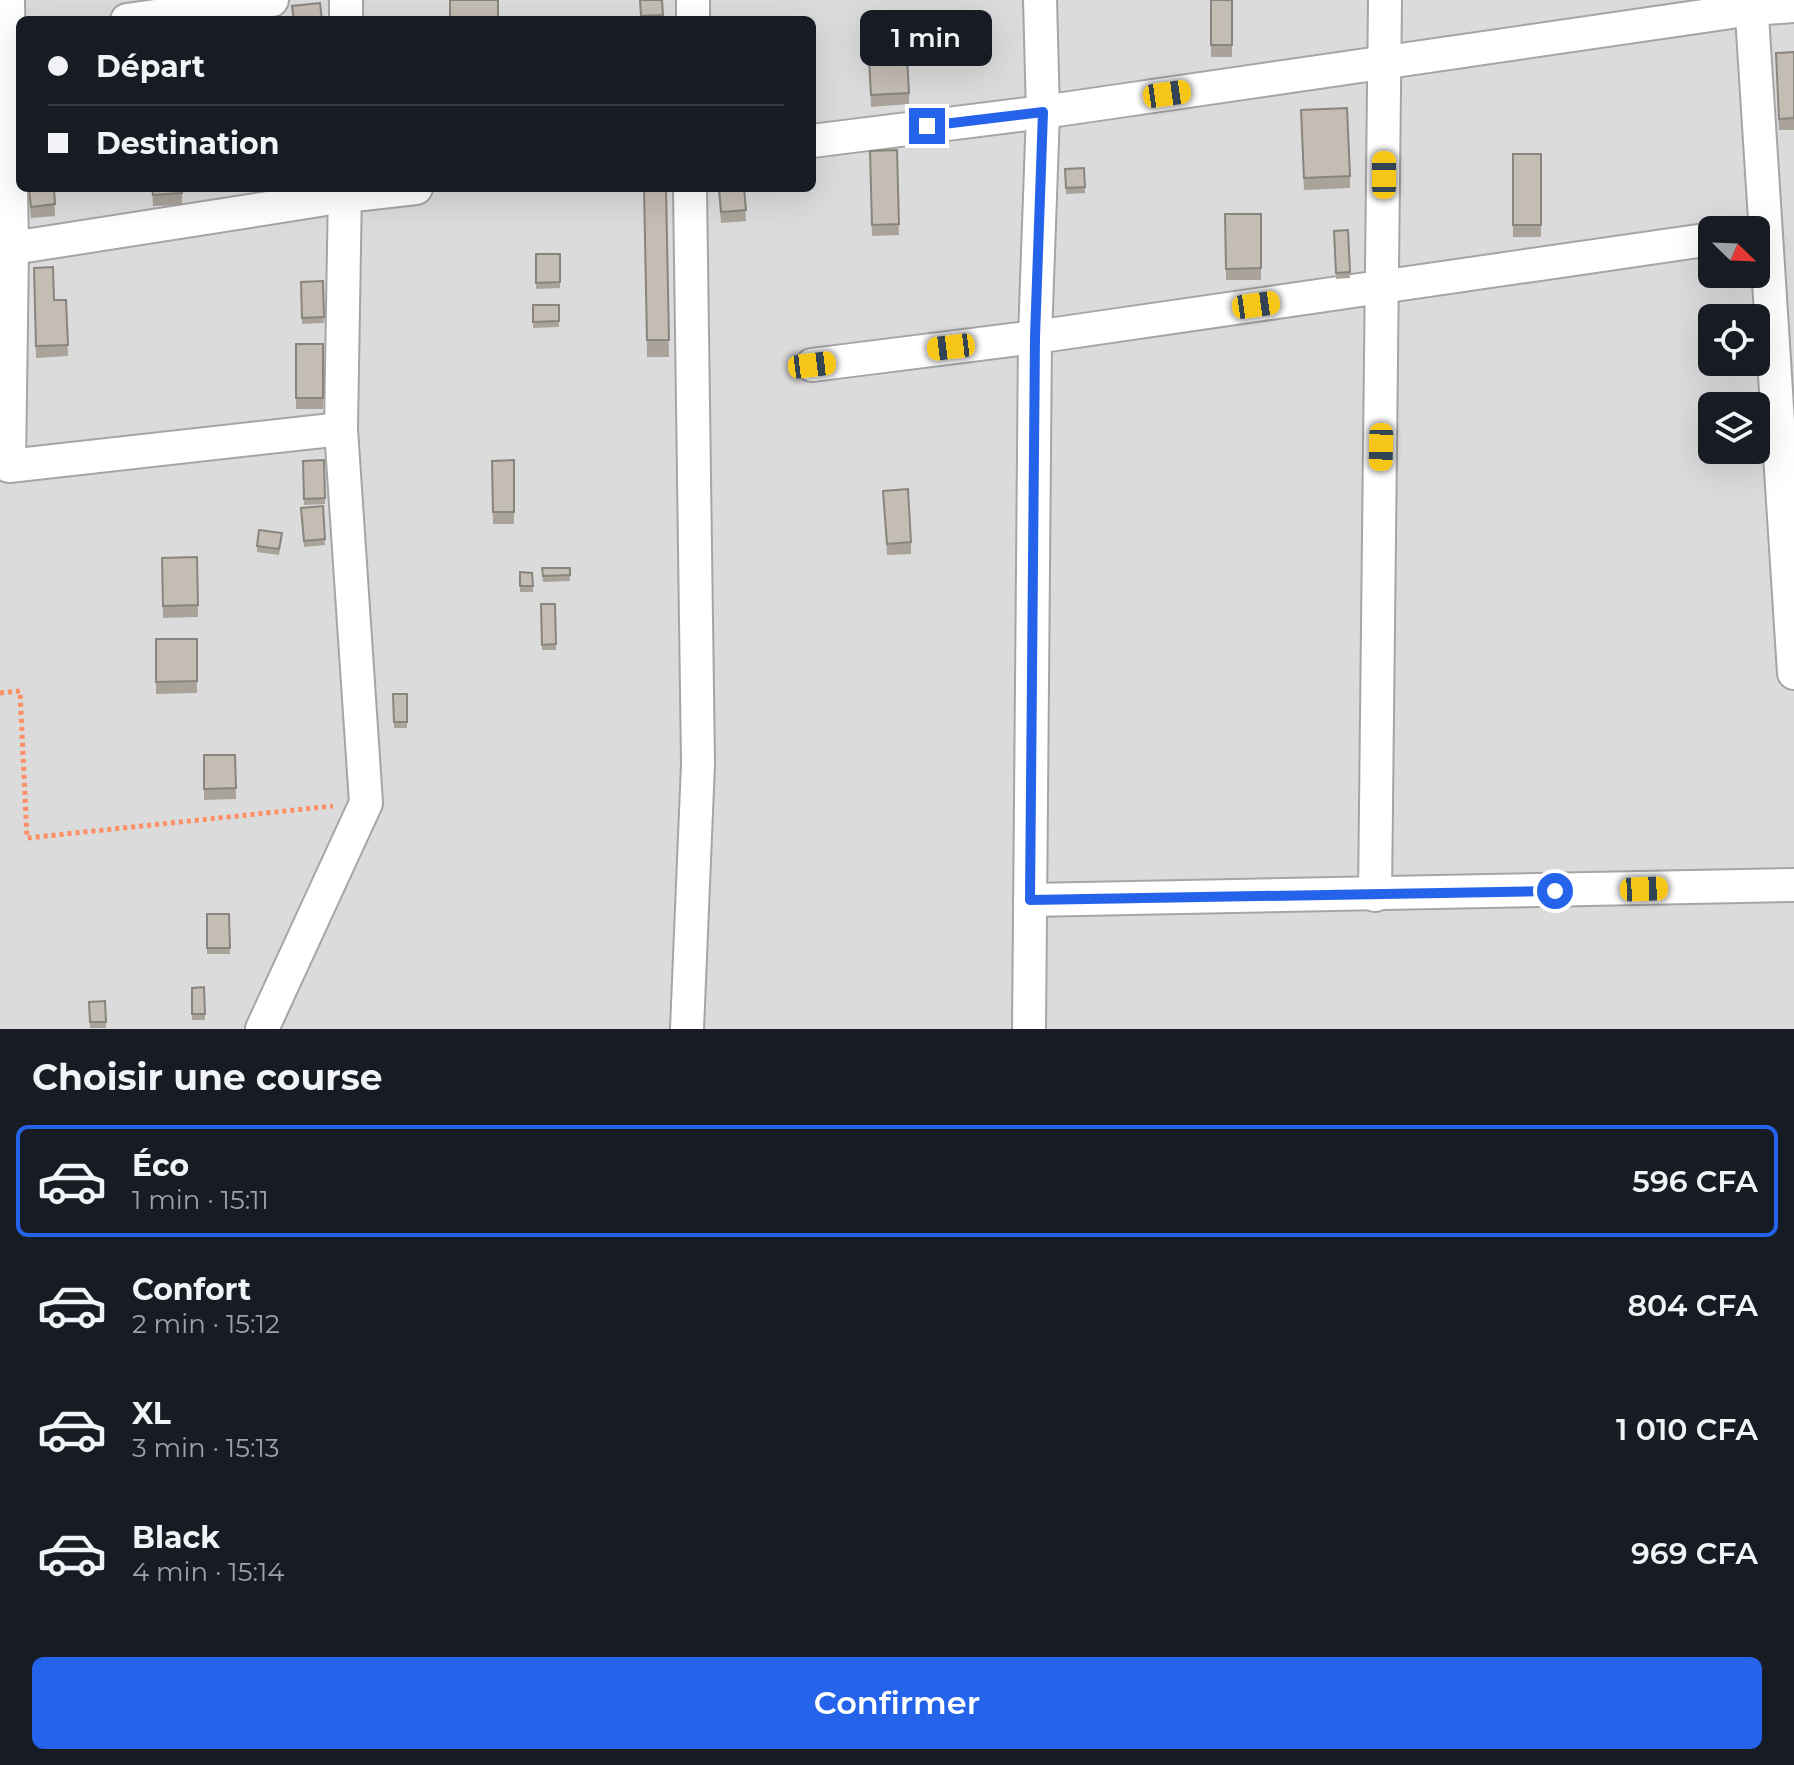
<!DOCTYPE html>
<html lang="fr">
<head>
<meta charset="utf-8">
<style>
  body { margin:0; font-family:Montserrat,sans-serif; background:#20242c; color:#f1f3f6; height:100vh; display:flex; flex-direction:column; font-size:30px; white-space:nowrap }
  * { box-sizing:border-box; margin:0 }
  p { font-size:26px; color:#9ea1a6 }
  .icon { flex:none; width:44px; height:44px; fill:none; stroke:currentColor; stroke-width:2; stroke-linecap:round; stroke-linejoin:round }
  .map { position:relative; height:1029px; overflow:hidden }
  .details { display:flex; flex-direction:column; background:#171b24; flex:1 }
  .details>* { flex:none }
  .guide { position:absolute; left:16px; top:16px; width:800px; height:176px; border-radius:12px; box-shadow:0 8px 32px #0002; display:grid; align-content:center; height:176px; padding:0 32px; background:#171b24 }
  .needle { width:52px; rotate:113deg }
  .controls { position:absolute; left:1698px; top:216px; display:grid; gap:16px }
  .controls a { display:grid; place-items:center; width:72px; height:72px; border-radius:12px; background:#171b24; box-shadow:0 8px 32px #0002; font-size:40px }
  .end { position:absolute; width:36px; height:36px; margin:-18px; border:10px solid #2563eb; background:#fff; box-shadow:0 0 0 4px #fff }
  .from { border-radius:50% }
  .bubble { position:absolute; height:56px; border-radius:12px; background:#171b24; box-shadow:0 8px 32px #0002; font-size:26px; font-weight:600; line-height:56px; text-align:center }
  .car { position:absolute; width:24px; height:48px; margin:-24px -12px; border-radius:10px; box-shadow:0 0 6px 2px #0007; background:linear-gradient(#f5c518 24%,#345 0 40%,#f5c518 0 76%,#345 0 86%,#f5c518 0) }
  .guide b { display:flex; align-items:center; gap:28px; height:76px; font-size:30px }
  .guide b+b { border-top:2px solid #363941 }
  .guide i { width:20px; height:20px; background:#f1f3f6 }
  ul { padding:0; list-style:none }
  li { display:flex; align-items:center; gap:24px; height:112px; margin:0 16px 12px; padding:0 16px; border:4px solid transparent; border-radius:12px }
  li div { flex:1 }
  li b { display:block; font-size:30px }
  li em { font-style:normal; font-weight:600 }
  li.selected { border-color:#2563eb }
  li>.icon { width:72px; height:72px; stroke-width:1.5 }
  h2 { padding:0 32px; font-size:36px; line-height:96px }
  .primary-button { display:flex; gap:16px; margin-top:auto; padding:16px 32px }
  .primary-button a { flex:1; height:92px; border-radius:12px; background:#2563eb; color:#fff; font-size:32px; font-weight:600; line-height:92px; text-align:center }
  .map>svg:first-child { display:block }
</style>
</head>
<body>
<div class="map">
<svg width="1794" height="1029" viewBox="0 0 1794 1029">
  <rect width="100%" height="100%" fill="#efede4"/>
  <!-- residential -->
  <path fill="#dcdbdb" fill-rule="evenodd" d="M0,0H1794V1029H0ZM20,20H812V188H20ZM1712,230H1756V274H1712ZM1712,318H1756V362H1712ZM1712,406H1756V450H1712Z"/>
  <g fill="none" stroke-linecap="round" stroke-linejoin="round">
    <!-- minor casing -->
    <g stroke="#a5a5a5" stroke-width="36">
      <g id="minor">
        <path d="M8,0L12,248L9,466L341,429"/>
        <path d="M1751,0L1794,673"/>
        <path d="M127,20L272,0"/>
        <path d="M346,20V0"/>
        <path d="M693,20V0"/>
        <path d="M812,141L1043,112L1752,9L1794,6"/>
        <path d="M0,250L345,196L416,188"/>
        <path d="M812,365L1035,337L1712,239"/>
        <path d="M1375,895L1385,0"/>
        <path d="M1030,900L1794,885"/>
        <path d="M262,1029L366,803L341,429L345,188"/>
        <path d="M687,1029L698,764L690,188"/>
        <path d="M1029,1029L1035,337L1043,112L1040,0"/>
      </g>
    </g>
    <!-- path -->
    <path stroke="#fd8f67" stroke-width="5" stroke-dasharray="4 4" stroke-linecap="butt" d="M0,693L20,691L27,838L333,806"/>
    <!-- minor -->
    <use href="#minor" stroke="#fff" stroke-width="32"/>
  </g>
  <!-- wall -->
  <g fill="#a9a39a">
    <path d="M640,0H662L663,20H641Z"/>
    <rect x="1211" y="0" width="21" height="57"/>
    <path d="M867,23L909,93V104L871,107Z"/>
    <path d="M1794,52V130H1779L1776,53Z"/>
    <path d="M1301,121L1350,176V188L1304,190Z"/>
    <path d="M897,150L899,235L872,236L870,151Z"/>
    <rect x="1513" y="154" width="28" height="83"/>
    <path d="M1084,168L1085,193L1066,194L1065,169Z"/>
    <path d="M28,188H54L55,216L31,218Z"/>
    <path d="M152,188H182V205L153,206Z"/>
    <path d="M644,188H666L669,357H647Z"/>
    <path d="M718,188H744L746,221L721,223Z"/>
    <path d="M1225,214H1261V280H1226Z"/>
    <path d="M1348,230L1350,278L1336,279L1334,231Z"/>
    <path d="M536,254H560V288L536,289Z"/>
    <path d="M34,268L54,300H66L68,356L36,358Z"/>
    <path d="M323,281L324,323L302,324L301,282Z"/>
    <path d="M533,305H559V327L533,328Z"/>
    <rect x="296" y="344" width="27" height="65"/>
    <path d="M324,460L325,504L304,505L303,461Z"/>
    <path d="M514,460V524H493L492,461Z"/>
    <path d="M883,491L911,542V554L887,555Z"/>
    <path d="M323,506L325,545L304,547L301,514Z"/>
    <path d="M282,539L279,555L257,552V546Z"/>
    <path d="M197,557L198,617L163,618L162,558Z"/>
    <path d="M542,568H570V581L543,582Z"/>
    <path d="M520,572L532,573L533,592H520Z"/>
    <path d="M541,604H555L556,650H542Z"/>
    <path d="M156,639H197V693L156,694Z"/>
    <path d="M393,694H407V728H394Z"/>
    <path d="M204,755H235L236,799L204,800Z"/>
    <path d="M207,914H229L230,954H207Z"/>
    <path d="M204,987L205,1020H192V988Z"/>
    <path d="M105,1001L106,1028H90L89,1002Z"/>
  </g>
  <!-- building -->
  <g fill="#c4bdb3" stroke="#89847d" stroke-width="2">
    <rect x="450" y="0" width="48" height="20"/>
    <path d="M640,0H662L663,15L641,16Z"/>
    <rect x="1211" y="0" width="21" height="45"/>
    <path d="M320,3L322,20H294L292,6Z"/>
    <path d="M905,21L909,93L871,95L867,23Z"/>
    <path d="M1794,52V118L1779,119L1776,53Z"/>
    <path d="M1347,108L1350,176L1304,178L1301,110Z"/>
    <path d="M897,150L899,224L872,225L870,151Z"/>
    <rect x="1513" y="154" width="28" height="71"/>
    <path d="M1084,168L1085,187L1066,188L1065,169Z"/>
    <path d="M29,188H54L55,204L31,207Z"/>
    <path d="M152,188H182V193L153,195Z"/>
    <path d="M644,188H666L669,340H647Z"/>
    <path d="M719,188H744L746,210L721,212Z"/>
    <path d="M1225,214H1261V268L1226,269Z"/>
    <path d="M1348,230L1350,272L1336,273L1334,231Z"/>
    <path d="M536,254H560V282L536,283Z"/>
    <path d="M53,267L54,300H66L68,345L36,346L34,268Z"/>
    <path d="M323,281L324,317L302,318L301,282Z"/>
    <path d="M533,305H559V321L533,322Z"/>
    <rect x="296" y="344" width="27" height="54"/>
    <path d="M324,460L325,498L304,499L303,461Z"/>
    <path d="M514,460V512H493L492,461Z"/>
    <path d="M908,489L911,542L887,544L883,491Z"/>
    <path d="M323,506L325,539L304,541L301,508Z"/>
    <path d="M259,530L282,533L279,549L257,546Z"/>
    <path d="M197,557L198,605L163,606L162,558Z"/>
    <path d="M542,568H570V575L543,576Z"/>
    <path d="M520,572L532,573L533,586H520Z"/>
    <path d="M541,604H555L556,644L542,645Z"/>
    <path d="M156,639H197V681L156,682Z"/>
    <path d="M393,694H407V722H394Z"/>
    <path d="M204,755H235L236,788L204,789Z"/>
    <path d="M207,914H229L230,948H207Z"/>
    <path d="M204,987L205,1014H192V988Z"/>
    <path d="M105,1001L106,1022H90L89,1002Z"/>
  </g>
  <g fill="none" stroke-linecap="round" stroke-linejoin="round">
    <!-- route -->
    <path stroke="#2563eb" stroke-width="10" d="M927,126L1043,112L1035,337L1030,900L1555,891"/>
  </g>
</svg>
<div class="controls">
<a><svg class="needle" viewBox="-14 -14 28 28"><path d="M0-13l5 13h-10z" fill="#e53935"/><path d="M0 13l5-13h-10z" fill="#9ea1a6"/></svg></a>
<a><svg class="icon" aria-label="locate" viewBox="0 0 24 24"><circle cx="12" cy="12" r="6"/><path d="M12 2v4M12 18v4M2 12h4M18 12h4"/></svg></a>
<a><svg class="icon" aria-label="layers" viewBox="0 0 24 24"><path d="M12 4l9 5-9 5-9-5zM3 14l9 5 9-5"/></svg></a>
</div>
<i class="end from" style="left:1555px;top:891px"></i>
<i class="end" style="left:927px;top:126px"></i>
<div class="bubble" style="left:860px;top:10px;width:132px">1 min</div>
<i class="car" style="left:1167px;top:94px;rotate:82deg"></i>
<i class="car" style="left:1384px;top:175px;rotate:0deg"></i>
<i class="car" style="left:1256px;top:305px;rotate:82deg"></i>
<i class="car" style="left:951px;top:347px;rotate:263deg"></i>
<i class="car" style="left:812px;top:365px;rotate:83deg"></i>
<i class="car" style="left:1381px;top:447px;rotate:181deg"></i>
<i class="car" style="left:1644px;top:889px;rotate:88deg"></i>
<div class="guide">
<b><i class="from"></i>Départ</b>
<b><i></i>Destination</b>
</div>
</div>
<section class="details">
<h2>Choisir une course</h2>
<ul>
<li class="selected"><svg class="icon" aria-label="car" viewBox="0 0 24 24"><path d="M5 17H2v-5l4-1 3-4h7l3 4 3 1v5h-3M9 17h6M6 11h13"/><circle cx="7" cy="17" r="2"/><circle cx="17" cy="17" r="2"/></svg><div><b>Éco</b><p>1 min · 15:11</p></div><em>596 CFA</em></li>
<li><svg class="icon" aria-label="car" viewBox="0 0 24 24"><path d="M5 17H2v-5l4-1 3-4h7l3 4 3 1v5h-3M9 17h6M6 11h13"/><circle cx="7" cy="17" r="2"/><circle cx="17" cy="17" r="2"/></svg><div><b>Confort</b><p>2 min · 15:12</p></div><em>804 CFA</em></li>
<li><svg class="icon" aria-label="car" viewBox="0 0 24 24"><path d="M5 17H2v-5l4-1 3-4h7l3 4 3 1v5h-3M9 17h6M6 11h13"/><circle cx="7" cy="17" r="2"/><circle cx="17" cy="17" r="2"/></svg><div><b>XL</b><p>3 min · 15:13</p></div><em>1 010 CFA</em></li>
<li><svg class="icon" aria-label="car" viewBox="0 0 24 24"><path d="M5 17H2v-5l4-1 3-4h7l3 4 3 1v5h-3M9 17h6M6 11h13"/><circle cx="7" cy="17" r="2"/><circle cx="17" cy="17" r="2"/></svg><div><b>Black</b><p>4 min · 15:14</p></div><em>969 CFA</em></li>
</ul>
<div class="primary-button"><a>Confirmer</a></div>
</section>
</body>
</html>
